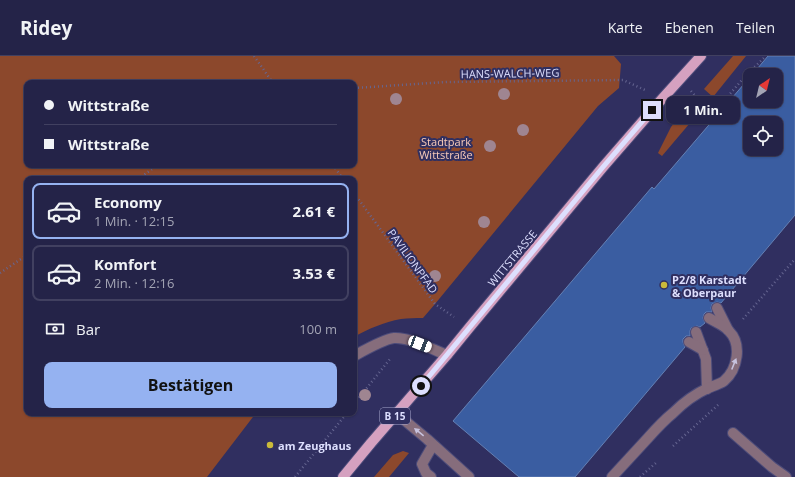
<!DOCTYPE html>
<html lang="de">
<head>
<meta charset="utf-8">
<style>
  body { margin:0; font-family:"Open Sans",sans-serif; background:#2c2b4f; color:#f1f3f6; height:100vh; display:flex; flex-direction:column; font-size:15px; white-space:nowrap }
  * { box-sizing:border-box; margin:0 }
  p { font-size:13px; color:#a3a4b4 }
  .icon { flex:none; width:22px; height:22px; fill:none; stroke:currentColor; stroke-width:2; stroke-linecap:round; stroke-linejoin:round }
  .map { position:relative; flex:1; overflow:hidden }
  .sheet { position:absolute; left:24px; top:120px; width:333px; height:240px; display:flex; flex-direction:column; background:#242348; border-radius:8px; box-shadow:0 1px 3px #0004,0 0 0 1px #414060 }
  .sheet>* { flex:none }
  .top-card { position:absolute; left:24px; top:24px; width:333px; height:88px; border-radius:8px; box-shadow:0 1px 3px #0004,0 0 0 1px #414060; display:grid; align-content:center; height:88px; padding:0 20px; background:#242348 }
  .needle { width:26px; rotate:35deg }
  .fabs { position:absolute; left:743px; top:12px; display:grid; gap:8px }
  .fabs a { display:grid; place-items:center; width:40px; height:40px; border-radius:8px; background:#242348; box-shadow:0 1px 3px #0004,0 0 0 1px #414060; font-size:20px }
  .end { position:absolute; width:18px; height:18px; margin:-9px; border:5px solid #dddffe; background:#111; box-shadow:0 0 0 2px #111 }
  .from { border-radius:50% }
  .bubble { position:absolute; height:28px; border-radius:8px; background:#242348; box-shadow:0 1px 3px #0004,0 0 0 1px #414060; font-size:13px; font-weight:700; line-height:28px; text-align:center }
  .car { position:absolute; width:12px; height:24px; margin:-12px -6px; border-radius:5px; box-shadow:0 0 3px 1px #0007; background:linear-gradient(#fff 24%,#345 0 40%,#fff 0 76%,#345 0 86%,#fff 0) }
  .top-card b { display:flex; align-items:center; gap:14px; height:38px; font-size:15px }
  .top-card b+b { border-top:1px solid #414060 }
  .top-card i { width:10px; height:10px; background:#f1f3f6 }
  ul { padding:7px 0 0; list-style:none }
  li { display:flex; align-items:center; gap:12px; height:56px; margin:0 8px 6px; padding:0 12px; border:2px solid #414060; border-radius:8px }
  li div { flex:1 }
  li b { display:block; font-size:15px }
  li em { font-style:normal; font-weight:700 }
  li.on { border-color:#95b2f1 }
  li>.icon { width:36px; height:36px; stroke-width:1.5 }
  .pay { display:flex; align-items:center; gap:10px; height:44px; padding:0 20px; font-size:15px }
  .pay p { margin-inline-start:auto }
  .primary-button { display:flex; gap:8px; margin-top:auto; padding:8px 20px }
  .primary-button a { flex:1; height:46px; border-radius:8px; background:#95b2f1; color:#111; font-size:16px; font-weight:700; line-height:46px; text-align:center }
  header { display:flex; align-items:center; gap:24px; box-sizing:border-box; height:56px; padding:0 20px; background:#242348; border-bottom:1px solid #414060 }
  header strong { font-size:19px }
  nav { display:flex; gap:22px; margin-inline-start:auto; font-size:14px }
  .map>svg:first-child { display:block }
</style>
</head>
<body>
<header>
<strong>Ridey</strong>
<nav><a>Karte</a><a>Ebenen</a><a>Teilen</a></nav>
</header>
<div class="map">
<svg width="795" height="421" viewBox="0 0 795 421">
  <rect width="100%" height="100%" fill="#302f60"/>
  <!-- green -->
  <g fill="#8c482c" fill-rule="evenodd">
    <path d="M0,0H614L621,8L619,32L598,50L435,248L423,262C415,262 408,262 401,263C384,266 368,273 354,281V123H27V357H256L207,421H0ZM27,27H354V109H27Z"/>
    <path d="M733,0H746L713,41L704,33Z"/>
    <path d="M692,45L701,54L662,100L658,97L671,71Z"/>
    <path d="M403,395L409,397L389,421H374L393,399Z"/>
  </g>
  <!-- building -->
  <path fill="#3a5da1" stroke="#6480b4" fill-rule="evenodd" d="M768,0H795V159L721,247L717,246L712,248L711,252L712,256H706L704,258L703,262L705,267L700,271L697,270L691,272L690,275V280H686L683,283V286L685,291L575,421H519L453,365L652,131L654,133L750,21V45H776V19H752ZM750,67H776V93H750Z"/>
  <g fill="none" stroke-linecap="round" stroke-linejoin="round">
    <!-- minor casing -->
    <g stroke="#4c4b79" stroke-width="12">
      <g id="minor">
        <path d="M717,252L728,274"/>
        <path d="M696,276L706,303L707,333"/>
        <path d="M689,286L703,294"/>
        <path d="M354,300C363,295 384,283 394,282C410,281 433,294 447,299"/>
        <path d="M397,358L427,383L469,421"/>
        <path d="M733,377L772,411L786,421"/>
        <path d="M431,421L426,417L422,408L433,389"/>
        <path d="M612,421C624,408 635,396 647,383C655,374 663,365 673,357C683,347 695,338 708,332C713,330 720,328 724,325C738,313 742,288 729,275C724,269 715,266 709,262"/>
      </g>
    </g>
    <!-- major casing -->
    <g stroke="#4c4b79" stroke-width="12">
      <path id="major" d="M343,421L371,387L447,299L469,272L603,111L662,43L701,0"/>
    </g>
    <!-- path -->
    <g stroke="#666691" stroke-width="2.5" stroke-dasharray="1 3" stroke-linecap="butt">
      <path d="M254,0L273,27"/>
      <path d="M354,32L447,26L623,24L645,34"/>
      <path d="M691,35L712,59L747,18L766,0"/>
      <path d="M333,109L343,123"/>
      <path d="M138,123L158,109"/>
      <path d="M354,137L435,248L454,261"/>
      <path d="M0,217L27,199"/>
      <path d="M743,263L795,203"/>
      <path d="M354,348L390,303"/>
      <path d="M673,390L719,348"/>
      <path d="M295,421L347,357"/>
      <path d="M640,421L657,406"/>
    </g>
    <!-- minor -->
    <use href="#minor" stroke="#866d7c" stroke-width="10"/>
    <!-- major -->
    <use href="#major" stroke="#d5a1c0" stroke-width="10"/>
  </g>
  <!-- trees -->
  <g fill="#9f8591">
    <circle cx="504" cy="38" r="6"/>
    <circle cx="396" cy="43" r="6"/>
    <circle cx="523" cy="74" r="6"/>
    <circle cx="490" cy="90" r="6"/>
    <circle cx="484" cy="166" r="6"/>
    <circle cx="435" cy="220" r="6"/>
    <circle cx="365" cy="339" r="6"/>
  </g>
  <!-- one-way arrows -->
  <defs><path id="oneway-solid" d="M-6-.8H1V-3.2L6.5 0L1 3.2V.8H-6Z"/></defs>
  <g fill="#c7c2de">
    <use href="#oneway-solid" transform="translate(734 308) rotate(-68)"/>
    <use href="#oneway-solid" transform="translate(419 376) rotate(-141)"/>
  </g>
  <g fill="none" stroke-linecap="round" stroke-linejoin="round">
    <!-- route -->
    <path stroke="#dddffe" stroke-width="5" d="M421,330L603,111L652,54"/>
  </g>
  <!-- markers -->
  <g fill="#caba3a" stroke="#302f60" stroke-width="1.5">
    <circle cx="664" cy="229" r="4"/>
    <circle cx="270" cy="389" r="4"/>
  </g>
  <g text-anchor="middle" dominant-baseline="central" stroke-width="4" stroke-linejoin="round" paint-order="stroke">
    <!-- shield labels -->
    <rect fill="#302f60" stroke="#a9aacf" stroke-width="1" x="380" y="352" width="30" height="16" rx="3"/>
    <g font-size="10" font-weight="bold" fill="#dddffe">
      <text x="395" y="360">B 15</text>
    </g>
    <!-- street labels -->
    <g font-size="11" fill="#dddffe" stroke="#302f60">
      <text transform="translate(510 17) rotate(-1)">HANS-WALCH-WEG</text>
      <text transform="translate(512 202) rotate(-50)">WITTSTRASSE</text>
      <text transform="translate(413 205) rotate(54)">PAVILIONPFAD</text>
    </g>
    <!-- park labels -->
    <g font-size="11" fill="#faccb9" stroke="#302f60">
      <text x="446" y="85">Stadtpark<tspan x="446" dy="13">Wittstraße</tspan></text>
    </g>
    <!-- poi labels -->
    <g font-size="11" font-weight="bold" fill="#dddffe" stroke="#302f60" text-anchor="start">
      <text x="672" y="223">P2/8 Karstadt<tspan x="672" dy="13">&amp; Oberpaur</tspan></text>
      <text x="278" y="389">am Zeughaus</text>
    </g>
  </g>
</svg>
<div class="fabs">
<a><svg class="needle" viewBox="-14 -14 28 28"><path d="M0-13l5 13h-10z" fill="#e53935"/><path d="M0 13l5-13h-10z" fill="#a3a4b4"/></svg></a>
<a><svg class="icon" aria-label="locate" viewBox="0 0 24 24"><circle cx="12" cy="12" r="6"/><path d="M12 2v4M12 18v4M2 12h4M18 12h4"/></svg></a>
</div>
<i class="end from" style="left:421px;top:330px"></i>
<i class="end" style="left:652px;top:54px"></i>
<div class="bubble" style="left:666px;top:40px;width:74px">1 Min.</div>
<i class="car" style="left:420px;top:288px;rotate:111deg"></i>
<div class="top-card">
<b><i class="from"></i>Wittstraße</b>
<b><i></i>Wittstraße</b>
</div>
<section class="sheet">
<ul>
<li class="on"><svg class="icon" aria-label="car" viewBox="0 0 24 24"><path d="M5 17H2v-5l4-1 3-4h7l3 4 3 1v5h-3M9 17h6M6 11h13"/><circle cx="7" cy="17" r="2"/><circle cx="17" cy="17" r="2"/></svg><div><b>Economy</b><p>1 Min. · 12:15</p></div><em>2.61 €</em></li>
<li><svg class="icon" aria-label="car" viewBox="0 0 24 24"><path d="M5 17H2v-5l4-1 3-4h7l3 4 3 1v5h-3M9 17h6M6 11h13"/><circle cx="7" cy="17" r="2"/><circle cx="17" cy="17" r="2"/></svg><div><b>Komfort</b><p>2 Min. · 12:16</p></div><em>3.53 €</em></li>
</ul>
<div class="pay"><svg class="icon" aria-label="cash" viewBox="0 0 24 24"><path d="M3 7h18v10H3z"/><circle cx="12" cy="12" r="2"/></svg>Bar<p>100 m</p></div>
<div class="primary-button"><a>Bestätigen</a></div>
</section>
</div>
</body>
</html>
